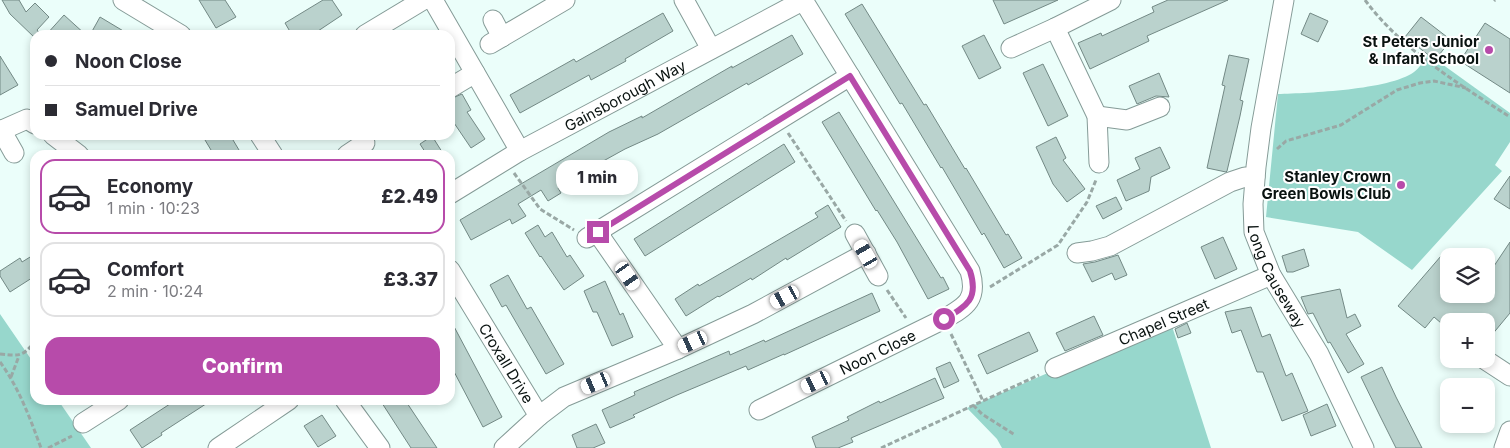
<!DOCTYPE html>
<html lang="en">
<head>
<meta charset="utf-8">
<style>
  body { margin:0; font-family:Inter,sans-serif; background:#f7f7f7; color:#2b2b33; height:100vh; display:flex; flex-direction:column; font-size:19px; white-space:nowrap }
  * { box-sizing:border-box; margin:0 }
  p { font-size:16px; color:#7c7c81 }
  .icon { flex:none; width:28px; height:28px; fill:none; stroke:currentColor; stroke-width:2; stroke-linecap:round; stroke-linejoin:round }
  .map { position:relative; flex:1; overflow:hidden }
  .panel { position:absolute; left:30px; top:150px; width:425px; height:255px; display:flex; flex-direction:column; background:#fff; border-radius:15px; box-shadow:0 2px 8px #0003 }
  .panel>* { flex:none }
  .guide { position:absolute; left:30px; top:30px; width:425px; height:110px; border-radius:15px; box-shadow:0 2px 8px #0003; display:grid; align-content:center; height:110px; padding:0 15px; background:#fff }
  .fabs { position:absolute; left:1440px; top:248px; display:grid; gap:10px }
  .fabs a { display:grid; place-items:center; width:55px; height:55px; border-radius:10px; background:#fff; box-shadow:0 2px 8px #0003; font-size:25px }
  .end { position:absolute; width:22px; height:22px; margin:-11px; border:6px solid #b74baa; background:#fff; box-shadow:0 0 0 2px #fff }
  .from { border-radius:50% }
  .bubble { position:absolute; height:35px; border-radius:15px; background:#fff; box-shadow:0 2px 8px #0003; font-size:16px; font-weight:800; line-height:35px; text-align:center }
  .car { position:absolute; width:15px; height:30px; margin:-15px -8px; border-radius:6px; box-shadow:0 0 4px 1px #0007; background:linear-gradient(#fff 24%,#345 0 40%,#fff 0 76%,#345 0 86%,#fff 0) }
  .guide b { display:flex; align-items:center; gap:18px; height:48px; font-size:19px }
  .guide b+b { border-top:1px solid #e1e1e2 }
  .guide i { width:12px; height:12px; background:#2b2b33 }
  ul { padding:9px 0 0; list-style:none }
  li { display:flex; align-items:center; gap:15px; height:75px; margin:0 10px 8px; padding:0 5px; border:2px solid #e1e1e2; border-radius:15px }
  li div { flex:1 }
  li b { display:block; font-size:19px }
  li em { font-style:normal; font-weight:800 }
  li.on { border-color:#b74baa }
  li>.icon { width:45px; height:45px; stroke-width:1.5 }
  .cta { display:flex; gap:10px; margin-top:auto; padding:10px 15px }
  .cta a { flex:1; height:58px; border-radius:15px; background:#b74baa; color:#fff; font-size:20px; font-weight:800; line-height:58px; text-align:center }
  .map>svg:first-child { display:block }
</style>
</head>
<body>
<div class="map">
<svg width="1510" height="448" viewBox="0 0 1510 448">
  <rect width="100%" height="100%" fill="#ebfefa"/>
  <!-- green -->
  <g fill="#97d7cc">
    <path d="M1428,54L1510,113V142L1495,165L1502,171L1412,270L1358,232L1266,217L1278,94C1309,93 1389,90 1414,72C1419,69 1424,60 1428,54Z"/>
    <path d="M0,314L35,365V400H58L91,448H0Z"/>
    <path d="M1170,320L1211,448H1002L997,439L967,408Z"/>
  </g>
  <!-- building -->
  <g fill="#bad2cd" stroke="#738985">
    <path d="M2,0H19L26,12L35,3L49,17L37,30L41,35H35V38L10,14Z"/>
    <path d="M199,0H225L236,17L216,28Z"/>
    <path d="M323,0H332L342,15L312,35H292L285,23Z"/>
    <path d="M993,0H1058L1004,24Z"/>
    <path d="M1168,0H1228L1147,36L1149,41L1090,69L1078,43L1101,33L1102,36L1154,12L1152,7Z"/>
    <path d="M862,4L924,105L926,104L965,169L966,168L1006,235L1008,234L1022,258L1004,268L984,233L982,235L942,167L941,168L902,103L900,104L845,14Z"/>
    <path d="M663,13L673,31L625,59L626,61L591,80L589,75L520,113L510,95L574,59L576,62Z"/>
    <path d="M1310,13L1328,21L1318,42L1301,34Z"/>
    <path d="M64,15L86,35H46Z"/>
    <path d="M100,17L130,35H90Z"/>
    <path d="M1421,17L1451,40L1435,60L1405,37Z"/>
    <path d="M1485,23L1510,39V93L1460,61Z"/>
    <path d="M792,35L803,54L748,85L747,83L658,134L625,149L578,175L558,188L561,193L548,201L541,190L518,204L526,216L512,224L510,219L471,240L460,220L609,132L642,116V118L732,66V68Z"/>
    <path d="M984,35L1001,68L979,79L962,46Z"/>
    <path d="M1229,55L1249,59L1240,100L1243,101L1240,116L1227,171L1226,172L1207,168L1225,86L1222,85Z"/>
    <path d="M0,56L18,85L0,95Z"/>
    <path d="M1043,64L1068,116L1048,126L1023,73Z"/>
    <path d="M1159,73L1169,97L1156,96L1137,104L1129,86Z"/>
    <path d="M462,94L471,110L467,112L485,139L471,148L450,117V99Z"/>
    <path d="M839,112L941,278L943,277L949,289L928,299L897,242L877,210L876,211L822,122Z"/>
    <path d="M214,135H230L242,155H214L205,140Z"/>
    <path d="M432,136L444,155H427L420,144Z"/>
    <path d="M1056,137L1066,158L1063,160L1085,189L1067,202L1053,184L1036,147Z"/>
    <path d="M784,144L795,162L645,256L634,239Z"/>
    <path d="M1160,147L1170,168L1151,177L1149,191L1126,201L1117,180L1140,169L1135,158Z"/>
    <path d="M1510,176V209L1494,199Z"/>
    <path d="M1116,197L1122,209L1103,219L1096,206Z"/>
    <path d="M828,205L841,227L787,260L786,258L752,280L751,278L719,297L718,296L686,316L675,299L698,284L699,286L818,217L815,213Z"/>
    <path d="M538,225L545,237L552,232L567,257L570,255L584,276L564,290L541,256L540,257L525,233Z"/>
    <path d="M1223,237L1237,269L1215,279L1201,247Z"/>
    <path d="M1510,242V313L1486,342V321H1449L1448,329L1434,317L1425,328L1398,306L1441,256L1449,263V294H1486V278Z"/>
    <path d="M1304,249L1309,266L1293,272H1287L1282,256Z"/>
    <path d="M35,254V276L10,292L0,276V271L20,258L22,262Z"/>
    <path d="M1118,255L1127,275L1115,280L1112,273L1092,282L1083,264L1095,262Z"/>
    <path d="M508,275L527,309L531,307L564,364L546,374L506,305L502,307L490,285Z"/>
    <path d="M605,281L620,315L623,313L633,337L612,346L597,312H593L584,291Z"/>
    <path d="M1340,289L1347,318L1355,314L1361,326L1346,334L1364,364L1348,373L1330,342L1328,343L1313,313L1308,314L1301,297Z"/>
    <path d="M872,293L880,311L784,355V354L748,370L746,366L677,395L633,415L635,417L610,428L602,410L635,395L634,392L729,351L730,355L764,340L765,342Z"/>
    <path d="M1251,307L1262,337L1270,334L1286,376L1292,373L1308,411L1282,421L1263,372H1257L1241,330L1232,333L1225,312Z"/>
    <path d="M1094,316L1103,335L1065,351L1056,333Z"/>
    <path d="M450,319L502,417L483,427L450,364Z"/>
    <path d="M1187,323L1191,333L1178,338L1175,329Z"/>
    <path d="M1029,332L1038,351L987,374L978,355Z"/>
    <path d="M950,362L959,381L944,388L936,368Z"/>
    <path d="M1382,367L1396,397L1422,448H1396L1380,416L1361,377Z"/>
    <path d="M935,378L944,398L851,438L853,442L838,448H816L812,437L849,420L847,417L879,401L880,403Z"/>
    <path d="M176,400H212L161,433L162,435L142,448L130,430Z"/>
    <path d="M380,400H405L437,448H411Z"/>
    <path d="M1327,404L1336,426L1311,436L1303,415Z"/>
    <path d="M322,415L336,436L318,447L304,426Z"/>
    <path d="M596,424L605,443L593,448H577L572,435Z"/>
  </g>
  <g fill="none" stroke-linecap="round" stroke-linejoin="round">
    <!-- minor casing -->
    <g stroke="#859b97" stroke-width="21">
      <g id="minor">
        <path d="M123,0L181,35"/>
        <path d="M433,0L520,151"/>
        <path d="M684,0L711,49"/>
        <path id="s1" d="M1284,0L1261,128L1256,167L1253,204L1254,232L1271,275L1319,354L1364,448"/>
        <path d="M493,20L502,37"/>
        <path d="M1055,28L1097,116L1099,163"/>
        <path d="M365,35L423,0"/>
        <path d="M490,44L565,0"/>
        <path d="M1011,48L1055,28L1111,0"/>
        <path d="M450,88L475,73"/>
        <path d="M1097,116L1127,120L1160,107"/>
        <path d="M1,130L14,153"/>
        <path d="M0,131L27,119L35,124"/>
        <path d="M53,135L79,155"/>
        <path d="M260,135L273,155"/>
        <path d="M347,155L365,143"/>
        <path id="s2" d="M450,194L520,151L804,0"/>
        <path d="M597,232L678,349"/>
        <path d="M855,234L878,276"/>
        <path d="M587,238L850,76"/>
        <path d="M1077,253L1092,251L1110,246L1230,182L1245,177H1255"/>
        <path id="s3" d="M450,270L539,416L504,448"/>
        <path d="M1484,359L1510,376"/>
        <path id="s4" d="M1055,368L1271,275"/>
        <path d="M345,400L380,448"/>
        <path id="s5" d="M759,410L944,319C967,306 978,299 970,271L803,0"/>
        <path d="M539,416L564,397L678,349L753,314L866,253"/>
        <path d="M83,423L119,400"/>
        <path d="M218,448L289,400"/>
        <path d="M1504,448L1510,431"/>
      </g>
    </g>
    <!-- path -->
    <g stroke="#99a8a5" stroke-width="3" stroke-dasharray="5 2.5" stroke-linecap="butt">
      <path d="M1365,0C1402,50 1459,84 1510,117"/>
      <path d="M1494,1L1495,0"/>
      <path d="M788,133L846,221"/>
      <path d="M1277,149L1286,141L1341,125L1397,90L1420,83L1434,81L1466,88"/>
      <path d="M514,173L540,209L574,230"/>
      <path d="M990,287L1058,245L1087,202L1096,180"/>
      <path d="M887,290L906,318"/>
      <path d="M951,334L983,401"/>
      <path d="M0,354C19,356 22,357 35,342"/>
      <path d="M0,362C19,388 30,418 41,448"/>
      <path d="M11,377L19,356"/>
      <path d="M973,405L982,414L1015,435"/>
      <path d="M48,448L72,436"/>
      <path d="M881,448L1039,375"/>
    </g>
    <!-- minor -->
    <use href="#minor" stroke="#fff" stroke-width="19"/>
  </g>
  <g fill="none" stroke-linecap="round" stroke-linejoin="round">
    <!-- route -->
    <path stroke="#b74baa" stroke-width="6" d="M598,232L850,76L970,271C979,299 967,306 944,319"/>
  </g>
  <!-- markers -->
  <g fill="#b74baa" stroke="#fff" stroke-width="2">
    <circle cx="1489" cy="50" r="5"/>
    <circle cx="1401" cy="185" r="5"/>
  </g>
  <g text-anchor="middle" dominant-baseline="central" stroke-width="4" stroke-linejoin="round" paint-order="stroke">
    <!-- poi labels -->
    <g font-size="15" font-weight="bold" fill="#091210" stroke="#fff" text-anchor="end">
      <text x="1479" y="41">St Peters Junior<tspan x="1479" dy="17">&amp; Infant School</tspan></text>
      <text x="1391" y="176">Stanley Crown<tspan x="1391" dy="17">Green Bowls Club</tspan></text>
    </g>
    <!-- street labels -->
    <g font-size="15" fill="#091210" stroke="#fff">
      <text stroke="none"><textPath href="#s2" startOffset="201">Gainsborough Way</textPath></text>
      <text stroke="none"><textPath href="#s1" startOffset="284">Long Causeway</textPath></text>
      <text stroke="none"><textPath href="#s4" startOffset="118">Chapel Street</textPath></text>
      <text stroke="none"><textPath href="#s5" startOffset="132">Noon Close</textPath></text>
      <text stroke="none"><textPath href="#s3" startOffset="109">Croxall Drive</textPath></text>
    </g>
  </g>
</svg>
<div class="fabs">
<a><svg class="icon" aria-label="layers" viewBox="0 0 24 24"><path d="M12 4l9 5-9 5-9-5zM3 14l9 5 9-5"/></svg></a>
<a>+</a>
<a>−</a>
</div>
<i class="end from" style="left:944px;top:319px"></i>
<i class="end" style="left:598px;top:232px"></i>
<div class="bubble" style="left:556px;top:160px;width:82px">1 min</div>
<i class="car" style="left:866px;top:254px;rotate:330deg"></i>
<i class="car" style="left:628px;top:276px;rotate:145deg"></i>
<i class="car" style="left:785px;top:297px;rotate:242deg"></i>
<i class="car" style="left:693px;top:342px;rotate:245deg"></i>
<i class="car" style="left:816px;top:382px;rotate:244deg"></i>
<i class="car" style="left:596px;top:383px;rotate:247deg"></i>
<div class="guide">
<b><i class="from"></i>Noon Close</b>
<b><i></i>Samuel Drive</b>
</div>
<section class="panel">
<ul>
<li class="on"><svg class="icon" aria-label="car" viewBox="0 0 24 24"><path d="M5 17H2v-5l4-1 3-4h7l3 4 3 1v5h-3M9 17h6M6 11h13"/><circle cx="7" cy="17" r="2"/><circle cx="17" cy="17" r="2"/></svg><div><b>Economy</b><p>1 min · 10:23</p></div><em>£2.49</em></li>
<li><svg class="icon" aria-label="car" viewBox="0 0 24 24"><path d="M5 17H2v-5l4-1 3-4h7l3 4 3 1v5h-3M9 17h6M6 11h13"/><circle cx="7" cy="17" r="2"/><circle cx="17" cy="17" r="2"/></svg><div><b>Comfort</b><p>2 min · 10:24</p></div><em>£3.37</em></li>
</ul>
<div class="cta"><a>Confirm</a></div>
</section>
</div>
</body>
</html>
